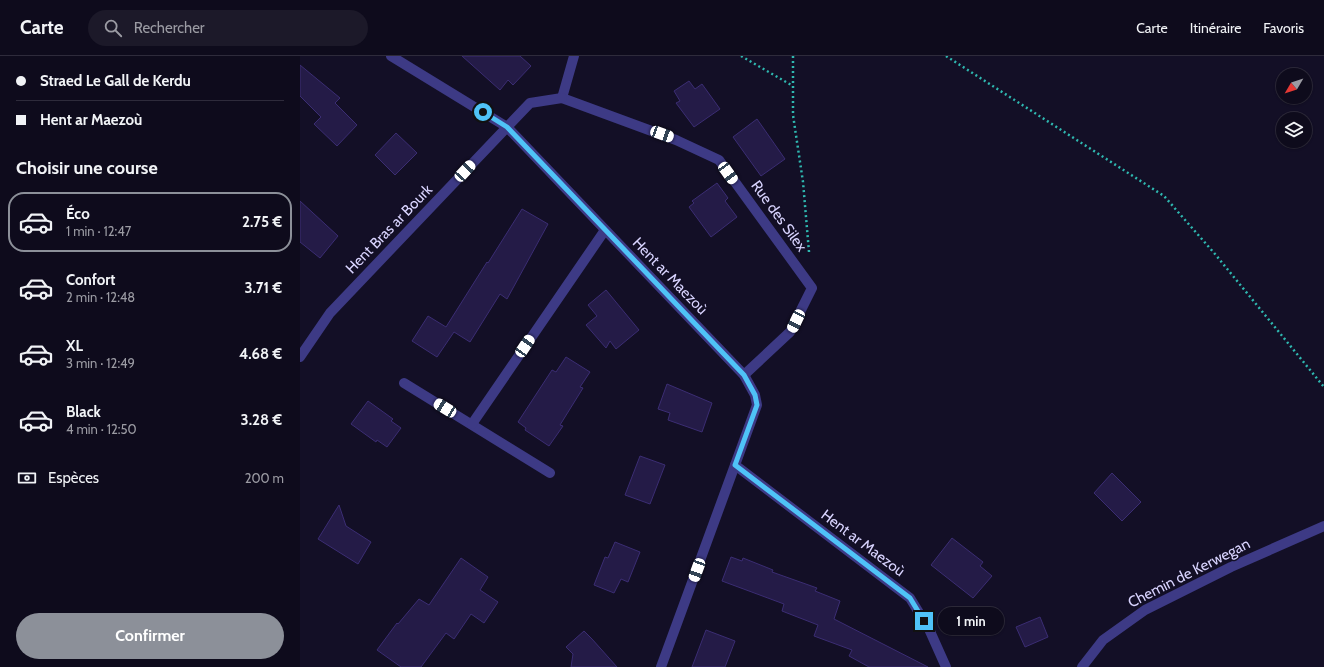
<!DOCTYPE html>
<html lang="fr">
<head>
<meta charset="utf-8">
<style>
  body { margin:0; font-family:Cabin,sans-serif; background:#1c1929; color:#f1f3f6; height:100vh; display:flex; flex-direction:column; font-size:15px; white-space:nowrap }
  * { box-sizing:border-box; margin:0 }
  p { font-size:13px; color:#9b9ba3 }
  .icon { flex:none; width:22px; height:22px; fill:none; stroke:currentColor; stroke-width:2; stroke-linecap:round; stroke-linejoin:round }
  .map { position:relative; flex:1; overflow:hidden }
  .details { display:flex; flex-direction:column; background:#0e0b1c; width:300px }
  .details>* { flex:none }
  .top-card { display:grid; align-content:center; height:88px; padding:0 16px; background:#0e0b1c }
  .needle { width:26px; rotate:231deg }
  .controls { position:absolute; left:976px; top:12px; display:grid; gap:8px }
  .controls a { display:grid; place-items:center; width:36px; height:36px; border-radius:50%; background:#0e0b1c; box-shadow:0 1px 3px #0004,0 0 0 1px #2e2b3b; font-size:20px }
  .end { position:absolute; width:18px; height:18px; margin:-9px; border:5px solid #4fc3f7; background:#111; box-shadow:0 0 0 2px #111 }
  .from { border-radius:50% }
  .bubble { position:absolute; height:28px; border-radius:14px; background:#0e0b1c; box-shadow:0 1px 3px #0004,0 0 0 1px #2e2b3b; font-size:13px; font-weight:700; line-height:28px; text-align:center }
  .car { position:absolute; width:12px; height:24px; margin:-12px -6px; border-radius:5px; box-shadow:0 0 3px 1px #0007; background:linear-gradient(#fff 24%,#345 0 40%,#fff 0 76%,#345 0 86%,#fff 0) }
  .top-card b { display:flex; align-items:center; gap:14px; height:38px; font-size:15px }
  .top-card b+b { border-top:1px solid #2e2b3b }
  .top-card i { width:10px; height:10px; background:#f1f3f6 }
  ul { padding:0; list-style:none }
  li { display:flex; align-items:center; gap:12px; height:60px; margin:0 8px 6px; padding:0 8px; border:2px solid transparent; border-radius:16px }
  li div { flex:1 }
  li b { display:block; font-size:15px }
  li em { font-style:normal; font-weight:700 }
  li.on { border-color:#8c9099 }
  li>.icon { width:36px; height:36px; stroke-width:1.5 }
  h2 { padding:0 16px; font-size:18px; line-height:48px }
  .pay { display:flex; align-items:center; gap:10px; height:44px; padding:0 16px; font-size:15px }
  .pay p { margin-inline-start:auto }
  .primary-button { display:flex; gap:8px; margin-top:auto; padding:8px 16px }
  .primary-button a { flex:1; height:46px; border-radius:24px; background:#8c9099; color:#fff; font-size:16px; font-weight:700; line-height:46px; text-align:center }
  header { display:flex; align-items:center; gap:24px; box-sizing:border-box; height:56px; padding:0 20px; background:#0e0b1c; border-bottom:1px solid #2e2b3b }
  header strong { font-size:19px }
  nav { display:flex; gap:22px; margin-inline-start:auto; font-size:14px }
  .search { width:280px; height:36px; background:#1c1929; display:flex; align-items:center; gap:10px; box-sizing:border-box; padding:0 14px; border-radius:22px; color:#9b9ba3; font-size:15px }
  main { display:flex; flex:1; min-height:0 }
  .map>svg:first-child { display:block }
</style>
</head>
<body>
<header>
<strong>Carte</strong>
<div class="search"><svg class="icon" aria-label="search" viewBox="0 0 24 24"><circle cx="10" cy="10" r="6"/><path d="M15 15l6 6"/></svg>Rechercher</div>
<nav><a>Carte</a><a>Itinéraire</a><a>Favoris</a></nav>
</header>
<main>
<section class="details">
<div class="top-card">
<b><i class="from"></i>Straed Le Gall de Kerdu</b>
<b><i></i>Hent ar Maezoù</b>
</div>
<h2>Choisir une course</h2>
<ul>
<li class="on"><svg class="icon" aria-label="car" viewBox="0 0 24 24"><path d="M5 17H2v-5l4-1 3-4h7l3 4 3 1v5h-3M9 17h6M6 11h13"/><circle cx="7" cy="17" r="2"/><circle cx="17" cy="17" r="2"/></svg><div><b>Éco</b><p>1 min · 12:47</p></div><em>2.75 €</em></li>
<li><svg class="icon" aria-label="car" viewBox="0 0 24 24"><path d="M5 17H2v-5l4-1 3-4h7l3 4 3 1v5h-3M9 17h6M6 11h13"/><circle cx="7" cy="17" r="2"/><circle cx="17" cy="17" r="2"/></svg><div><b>Confort</b><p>2 min · 12:48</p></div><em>3.71 €</em></li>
<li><svg class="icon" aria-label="car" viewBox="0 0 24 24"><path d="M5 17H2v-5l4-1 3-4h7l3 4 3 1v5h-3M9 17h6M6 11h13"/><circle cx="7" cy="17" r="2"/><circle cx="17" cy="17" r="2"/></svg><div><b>XL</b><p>3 min · 12:49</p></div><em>4.68 €</em></li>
<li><svg class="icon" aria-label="car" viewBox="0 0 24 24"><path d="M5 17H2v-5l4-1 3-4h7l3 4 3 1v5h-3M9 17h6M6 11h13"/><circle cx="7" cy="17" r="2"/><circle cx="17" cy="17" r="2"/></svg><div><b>Black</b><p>4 min · 12:50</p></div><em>3.28 €</em></li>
</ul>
<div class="pay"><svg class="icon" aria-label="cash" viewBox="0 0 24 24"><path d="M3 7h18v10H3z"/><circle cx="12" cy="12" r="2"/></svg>Espèces<p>200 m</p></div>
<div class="primary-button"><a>Confirmer</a></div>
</section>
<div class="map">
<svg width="1024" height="611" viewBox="0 0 1024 611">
  <rect width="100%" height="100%" fill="#130f26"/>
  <!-- building -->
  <g fill="#241b47" stroke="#3b2d73">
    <path d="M162,0H220L231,10L213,29L208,24L200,34Z"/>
    <path d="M0,9L40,42L35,47L57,69L37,90L14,68L21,61L0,40Z"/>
    <path d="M389,25L395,33L402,28L420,53L394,71L376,47L380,45L374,35Z"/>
    <path d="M457,63L485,103L461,120L433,81Z"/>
    <path d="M96,77L117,97L95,119L75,99Z"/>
    <path d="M417,127L428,142L425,145L437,161L411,181L389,151L394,147L392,145Z"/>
    <path d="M0,145L38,180L20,202L0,186Z"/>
    <path d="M222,153L248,168L207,243L200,238L170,286L154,276L137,301L112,285L128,260L146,271L187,206L188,207Z"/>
    <path d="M306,234L339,274L316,293L310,285L306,292L286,269L297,260L288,249Z"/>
    <path d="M266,301L290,316L280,331L283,332L260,369L263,370L249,390L225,374L226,372L218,366L252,314L256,316Z"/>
    <path d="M367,328L412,347L402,376L368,364L370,357L358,353Z"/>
    <path d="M68,345L93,363L91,365L101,372L87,391L77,384L76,386L51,368Z"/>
    <path d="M340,400L365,409L350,448L325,439Z"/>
    <path d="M812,417L841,446L822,465L794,437Z"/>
    <path d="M39,449L46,470L71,486L58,508L18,483Z"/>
    <path d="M652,482L683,506L680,510L692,520L673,542L631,509Z"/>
    <path d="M315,486L340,496L328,526L321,523L314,537L294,529L305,501L308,502Z"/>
    <path d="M431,501L442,505L443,502L473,514L472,516L517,532L515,535L540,545L534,563L628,611H569L549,600L552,594L514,580L518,569L482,555L484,548L422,525Z"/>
    <path d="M161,502L188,521L180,534L198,546L184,567L171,558L154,583L146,577L121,611H101L77,594L97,567L98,568L119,543L129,549Z"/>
    <path d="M740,561L748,581L725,591L716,571Z"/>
    <path d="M406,574L435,585L425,611H392Z"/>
    <path d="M284,575L292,583L317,611H271L273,598L266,591Z"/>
  </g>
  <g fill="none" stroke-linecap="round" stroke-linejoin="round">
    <!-- path -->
    <g stroke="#2fb8b0" stroke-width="2.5" stroke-dasharray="2 3" stroke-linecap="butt">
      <path d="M441,0L493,30"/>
      <path d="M493,0V59L503,126L509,196"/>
      <path d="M646,0L864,140L915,198L1024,331"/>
    </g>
    <!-- minor -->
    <g stroke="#3d3a85" stroke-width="10">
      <path d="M91,0L207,71L444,319L455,339L457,349L361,611"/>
      <path d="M274,0L262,42L376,84L419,104L512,232L490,276L444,319"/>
      <path d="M0,301L30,257L230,47L262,42"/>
      <path d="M104,327L250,417"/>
      <path d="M172,368L305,174"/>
      <path d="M435,409L610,542L629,573L646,611"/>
      <path d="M782,611L803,584L845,554L931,511L1024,470"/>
    </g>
  </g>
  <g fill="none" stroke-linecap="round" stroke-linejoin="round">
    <!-- route -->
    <path stroke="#4fc3f7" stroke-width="5" d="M183,56L207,71L444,319L455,339L457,349L435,409L610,542L624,565"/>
  </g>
  <g text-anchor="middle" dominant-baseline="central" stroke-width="3" stroke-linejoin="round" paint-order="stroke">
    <!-- street labels -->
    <g font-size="15" fill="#d9d4ff" stroke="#130f26">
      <text transform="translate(479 160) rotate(54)">Rue des Silex</text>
      <text transform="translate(89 173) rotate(-46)">Hent Bras ar Bourk</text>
      <text transform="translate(370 220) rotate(46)">Hent ar Maezoù</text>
      <text transform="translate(563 487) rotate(37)">Hent ar Maezoù</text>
      <text transform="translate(889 517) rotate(-27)">Chemin de Kerwegan</text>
    </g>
  </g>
</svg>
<div class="controls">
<a><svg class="needle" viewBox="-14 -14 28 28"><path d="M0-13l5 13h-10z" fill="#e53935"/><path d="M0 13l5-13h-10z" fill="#9b9ba3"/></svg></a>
<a><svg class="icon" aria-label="layers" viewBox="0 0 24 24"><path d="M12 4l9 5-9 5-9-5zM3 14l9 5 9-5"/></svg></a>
</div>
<i class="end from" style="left:183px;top:56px"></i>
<i class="end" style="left:624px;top:565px"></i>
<div class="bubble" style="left:638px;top:551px;width:66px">1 min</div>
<i class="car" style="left:362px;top:78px;rotate:110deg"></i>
<i class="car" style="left:165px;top:115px;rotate:43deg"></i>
<i class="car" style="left:428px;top:117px;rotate:144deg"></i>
<i class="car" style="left:496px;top:265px;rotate:206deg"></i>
<i class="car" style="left:225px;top:290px;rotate:34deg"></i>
<i class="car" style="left:145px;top:352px;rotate:302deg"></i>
<i class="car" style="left:397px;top:514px;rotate:200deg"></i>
</div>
</main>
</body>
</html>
